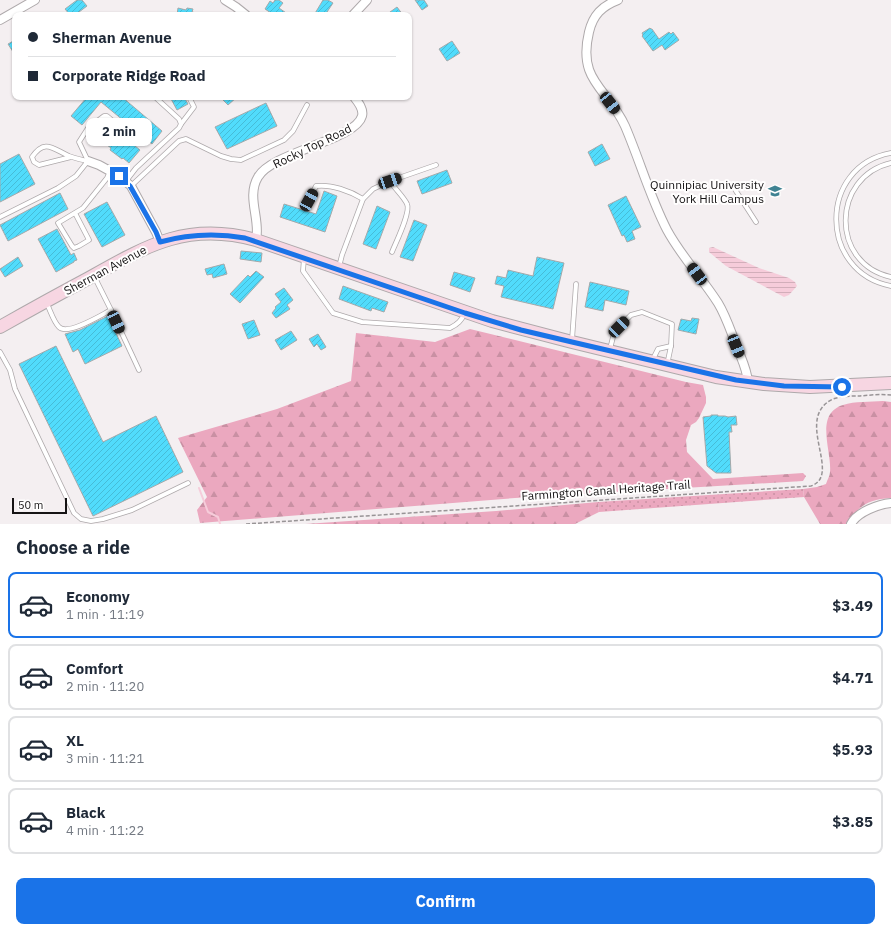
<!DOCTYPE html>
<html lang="en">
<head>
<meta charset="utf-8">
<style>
  body { margin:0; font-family:"IBM Plex Sans",sans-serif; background:#f2f2f3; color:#1f2937; height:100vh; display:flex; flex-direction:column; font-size:15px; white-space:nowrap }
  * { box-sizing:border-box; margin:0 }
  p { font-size:13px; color:#747a83 }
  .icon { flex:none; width:22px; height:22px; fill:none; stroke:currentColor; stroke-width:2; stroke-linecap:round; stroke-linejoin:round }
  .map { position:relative; height:524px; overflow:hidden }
  .side { display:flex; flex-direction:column; background:#fff; flex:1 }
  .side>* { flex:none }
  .top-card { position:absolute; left:12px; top:12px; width:400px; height:88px; border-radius:8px; box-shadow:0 1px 3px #0004; display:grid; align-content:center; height:88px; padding:0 16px; background:#fff }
  .scale { position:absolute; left:12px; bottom:10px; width:55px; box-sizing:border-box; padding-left:4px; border:2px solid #151314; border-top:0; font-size:11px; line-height:14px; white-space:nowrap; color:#151314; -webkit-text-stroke:3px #fffefe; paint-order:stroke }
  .end { position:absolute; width:18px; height:18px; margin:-9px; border:5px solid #1a73e8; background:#fff; box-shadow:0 0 0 2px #fff }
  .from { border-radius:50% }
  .bubble { position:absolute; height:28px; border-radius:8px; background:#fff; box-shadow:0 1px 3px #0004; font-size:13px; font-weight:700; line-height:28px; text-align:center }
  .car { position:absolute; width:12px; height:24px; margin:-12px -6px; border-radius:5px; box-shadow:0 0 3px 1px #0007; background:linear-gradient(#222 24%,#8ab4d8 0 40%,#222 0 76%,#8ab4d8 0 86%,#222 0) }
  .top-card b { display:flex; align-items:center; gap:14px; height:38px; font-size:15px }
  .top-card b+b { border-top:1px solid #e0e1e3 }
  .top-card i { width:10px; height:10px; background:#1f2937 }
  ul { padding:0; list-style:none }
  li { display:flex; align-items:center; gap:12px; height:66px; margin:0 8px 6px; padding:0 8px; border:2px solid #e0e1e3; border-radius:8px }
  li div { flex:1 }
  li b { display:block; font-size:15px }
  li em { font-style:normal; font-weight:700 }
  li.on { border-color:#1a73e8 }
  li>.icon { width:36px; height:36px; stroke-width:1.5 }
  h2 { padding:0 16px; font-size:18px; line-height:48px }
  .primary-button { display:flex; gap:8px; margin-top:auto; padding:8px 16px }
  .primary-button a { flex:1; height:46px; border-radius:8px; background:#1a73e8; color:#fff; font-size:16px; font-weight:700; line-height:46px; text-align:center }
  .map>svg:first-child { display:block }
</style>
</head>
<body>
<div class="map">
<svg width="891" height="524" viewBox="0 0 891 524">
  <defs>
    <pattern id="grass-dots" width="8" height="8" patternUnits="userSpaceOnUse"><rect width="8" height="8" fill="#eba8bf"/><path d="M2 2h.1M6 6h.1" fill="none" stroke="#c990a3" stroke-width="1.8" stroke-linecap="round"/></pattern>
    <pattern id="forest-firs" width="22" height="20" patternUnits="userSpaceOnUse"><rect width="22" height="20" fill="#eba8bf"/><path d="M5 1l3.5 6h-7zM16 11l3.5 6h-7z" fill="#c990a3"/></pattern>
    <pattern id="water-rules" width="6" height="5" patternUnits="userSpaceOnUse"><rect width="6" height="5" fill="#f6ccda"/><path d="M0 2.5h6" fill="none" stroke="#d2aeba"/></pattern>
    <pattern id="building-hatch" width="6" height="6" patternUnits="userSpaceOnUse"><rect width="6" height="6" fill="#51dcfc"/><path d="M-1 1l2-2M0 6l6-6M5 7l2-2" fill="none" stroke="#46bcd7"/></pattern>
  </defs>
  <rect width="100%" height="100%" fill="#f4eff1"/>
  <!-- grass -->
  <path fill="url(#grass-dots)" d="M803,489L804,497L599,512L598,502Z"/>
  <!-- forest -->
  <g fill="url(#forest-firs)">
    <path d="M470,329L686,382L703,385L706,397V403L699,418L696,422L691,425L686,440L687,452L713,479L803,473L806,476L803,481L515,498L200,523L197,510L207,497L178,438L277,409L351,381L356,333L435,342Z"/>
    <path d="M883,401L891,402V498C870,499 858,505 848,524H820L804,497L803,489L817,487L826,484C827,480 830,476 830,472C832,451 814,414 843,405C855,401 870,402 883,401Z"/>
    <path d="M598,502L599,512L575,524H305L496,511Z"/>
  </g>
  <!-- water -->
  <path fill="url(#water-rules)" d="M713,247L759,268L789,278L795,282L797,286L789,295L784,297L726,266L709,252V248Z"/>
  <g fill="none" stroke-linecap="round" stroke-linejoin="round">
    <!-- stream -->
    <path stroke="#f6ccda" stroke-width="2" d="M199,488L208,512L218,517L220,524"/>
  </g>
  <!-- building -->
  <g fill="url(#building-hatch)" stroke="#a4a9aa">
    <path d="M77,0H82L87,6L75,15H70L65,9Z"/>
    <path d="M275,0H279L283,3L279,8L289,15H274L265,9L270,1L273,3Z"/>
    <path d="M323,0H328L333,3L325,15H314Z"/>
    <path d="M415,0H424L428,6L422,10Z"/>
    <path d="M397,7L403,15H386Z"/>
    <path d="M178,8L186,10L187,8L193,9L192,12L196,13V15H177Z"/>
    <path d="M650,28L651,29H652L659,39L669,32L671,34L673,32L679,40L665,50L662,45L653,51L642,36L643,35L642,33Z"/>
    <path d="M15,40V55L8,44Z"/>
    <path d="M452,41L460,53L447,61L439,49Z"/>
    <path d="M87,97H122L162,131L152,144L101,102L82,125L71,116Z"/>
    <path d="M170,97H184L188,104L177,110Z"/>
    <path d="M220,97H237L228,105Z"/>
    <path d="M266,103L277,126L227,149L215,127Z"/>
    <path d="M113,128L140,150L129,163L123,158L122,159L110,150L111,148L102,141Z"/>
    <path d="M602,144L610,159L595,166L588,152Z"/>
    <path d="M19,154L35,184L0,202V164Z"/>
    <path d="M447,170L452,183L422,194L417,181Z"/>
    <path d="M324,191L337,196L325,232L280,217L284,204L316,214Z"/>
    <path d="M60,193L68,209L8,241L0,225Z"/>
    <path d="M626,196L641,227L632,231L635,239L627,242L624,235L622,236L608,205Z"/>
    <path d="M107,202L125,235L102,247L84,214Z"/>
    <path d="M377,206L390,212L376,249L363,244Z"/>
    <path d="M414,220L427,225L413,261L400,257Z"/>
    <path d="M57,229L71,255L74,253L77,260L74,261V262L56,272L38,239Z"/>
    <path d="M241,251L262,253L261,262L240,259Z"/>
    <path d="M18,257L23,266L5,277L0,269Z"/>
    <path d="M537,257L564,263L553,309L501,297L504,286L495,284L497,276L506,278L508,270L533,276Z"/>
    <path d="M224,264L227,274L213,278L212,274L207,275L205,269Z"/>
    <path d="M256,271L264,277L240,303L230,294L248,275L250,277Z"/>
    <path d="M454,272L475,278L470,292L450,285Z"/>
    <path d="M590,282L629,291L626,305L605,300L603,311L585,307Z"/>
    <path d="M343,286L388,302L384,312L372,308L371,311L339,299Z"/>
    <path d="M284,288L293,300L287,305L290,309L276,318L272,313L276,308L275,307L281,302L275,294Z"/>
    <path d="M108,316L122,346L85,364L78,349L73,352L65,334L80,330Z"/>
    <path d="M692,318L699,319L696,334L678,330L681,319L691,321Z"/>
    <path d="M254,320L260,335L248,339L242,324Z"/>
    <path d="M291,331L297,340L281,350L275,340Z"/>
    <path d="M318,334L326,347L321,350L317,344L314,347L309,339Z"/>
    <path d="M56,346L103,442L156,416L183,472L93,516L19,364Z"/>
    <path d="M711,415H718V416H725L728,417L736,416L737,425H731L732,432H729L731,473H716L707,466L703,417L711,416Z"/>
  </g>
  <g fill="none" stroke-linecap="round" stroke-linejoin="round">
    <!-- service casing -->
    <g stroke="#aea9ab" stroke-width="5.5">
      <g id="service">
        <path d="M181,124L194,107L189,97"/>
        <path d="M891,153C818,166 818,272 891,286"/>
        <path d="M71,157L39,165L34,162L32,157C45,138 53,149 69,156C75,158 82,160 88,161"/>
        <path d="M88,161L79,142L88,128L104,116H107L138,142"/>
        <path d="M891,163C831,177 830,264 891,277"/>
        <path d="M126,181L136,168L179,128L181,124L179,119L155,97"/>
        <path d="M390,181C394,188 404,197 407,204C411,212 396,242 392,252"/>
        <path d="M131,186L179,141L186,139L221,156L231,159L241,160L284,140L293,131L307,105"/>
        <path d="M734,188L756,222"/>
        <path d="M309,200L316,186C331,184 350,191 363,199"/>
        <path d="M75,213L89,240L79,246L74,248L72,246L58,223L83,208L107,178L110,171"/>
        <path d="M0,217L58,188L76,176L88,161"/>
        <path d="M304,258L303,271L333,313L362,322L450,328C458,324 461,321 465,313"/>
        <path d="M339,267L342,255L363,199L373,189L390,181L436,165"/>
        <path d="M46,302C50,309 53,321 59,327C68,336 101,315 111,310L94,276"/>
        <path d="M111,310L139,370"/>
        <path d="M572,340L576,284"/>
        <path d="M610,349L613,337L619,327L631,315L642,312L672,324L671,346L667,365"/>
        <path d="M0,352L10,370L15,389L74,513L81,519L91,521L103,519L132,510L188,483"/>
        <path d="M653,359L658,349L671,346"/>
      </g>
    </g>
    <!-- minor casing -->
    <g stroke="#aea9ab" stroke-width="10">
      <g id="minor">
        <path d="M225,0L236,7L246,15"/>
        <path d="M618,0C602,6 593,15 589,32C577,82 608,88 625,126C640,161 650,197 667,230C681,256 702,278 718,303C726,316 731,332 737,347C741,358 747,369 748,382"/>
        <path d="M353,15L367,0"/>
        <path d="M0,20L35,0"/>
        <path d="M88,161L99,165L119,176L131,186L156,232L160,242"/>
        <path d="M256,240C261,220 246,197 258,177C272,152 356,140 362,116C364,109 358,102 354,97"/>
        <path d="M851,524C857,512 879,504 891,503"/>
      </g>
    </g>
    <!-- secondary casing -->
    <g stroke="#aea9ab" stroke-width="14">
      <path id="secondary" d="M0,327C30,310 59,294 89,278C146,246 187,221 256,240L492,321L572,342L716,377L764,384L810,387L891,383"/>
    </g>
    <!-- path -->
    <path stroke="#989496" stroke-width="1.5" stroke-dasharray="4 2" stroke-linecap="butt" d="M246,524L811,486C843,475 793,418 833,399C841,396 852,396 860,396C870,395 881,394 891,395"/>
    <!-- service -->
    <use href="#service" stroke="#fff" stroke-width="4"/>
    <!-- minor -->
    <use href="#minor" stroke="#fff" stroke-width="8"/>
    <!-- secondary -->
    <use href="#secondary" stroke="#f7d6e2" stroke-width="12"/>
  </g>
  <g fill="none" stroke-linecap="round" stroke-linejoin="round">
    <!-- route -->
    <path stroke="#1a73e8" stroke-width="5" d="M119,176L130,186L156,232L160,242C189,234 216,233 245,238L465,313L521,330L572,342L736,380L784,386L842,387"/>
  </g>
  <!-- icons -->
  <defs>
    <g id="university-bare" transform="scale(1.08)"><path d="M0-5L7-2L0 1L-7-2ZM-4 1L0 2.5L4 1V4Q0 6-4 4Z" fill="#3f8292" stroke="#fffefe" stroke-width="2.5" paint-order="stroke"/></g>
  </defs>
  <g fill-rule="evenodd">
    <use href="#university-bare" x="775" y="191"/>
  </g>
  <g text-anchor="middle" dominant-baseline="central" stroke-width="4" stroke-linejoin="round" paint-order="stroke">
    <!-- street labels -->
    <g font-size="12" fill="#151314" stroke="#fffefe">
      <text transform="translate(312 146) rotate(-26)">Rocky Top Road</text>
      <text transform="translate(105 270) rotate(-28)">Sherman Avenue</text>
      <text transform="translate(606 490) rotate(-4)">Farmington Canal Heritage Trail</text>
    </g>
    <!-- poi labels -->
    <g font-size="12" fill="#151314" stroke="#fffefe" text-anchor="end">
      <text x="764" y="184">Quinnipiac University<tspan x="764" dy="14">York Hill Campus</tspan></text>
    </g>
  </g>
</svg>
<div class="scale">50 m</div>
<i class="end from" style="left:842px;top:387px"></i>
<i class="end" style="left:119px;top:176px"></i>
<div class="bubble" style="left:86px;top:118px;width:66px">2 min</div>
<i class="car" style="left:610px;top:103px;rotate:142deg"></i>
<i class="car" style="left:390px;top:181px;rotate:71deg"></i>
<i class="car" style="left:309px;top:200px;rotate:29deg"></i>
<i class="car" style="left:697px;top:274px;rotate:323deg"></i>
<i class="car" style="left:116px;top:322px;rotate:155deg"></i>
<i class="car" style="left:619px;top:327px;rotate:45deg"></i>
<i class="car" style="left:736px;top:346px;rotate:158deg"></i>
<div class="top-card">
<b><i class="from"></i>Sherman Avenue</b>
<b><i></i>Corporate Ridge Road</b>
</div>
</div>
<section class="side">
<h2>Choose a ride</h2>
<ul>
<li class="on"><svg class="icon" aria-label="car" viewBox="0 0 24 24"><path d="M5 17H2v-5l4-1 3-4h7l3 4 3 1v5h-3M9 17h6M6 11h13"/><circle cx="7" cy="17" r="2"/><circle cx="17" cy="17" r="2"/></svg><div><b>Economy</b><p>1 min · 11:19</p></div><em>$3.49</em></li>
<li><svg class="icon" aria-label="car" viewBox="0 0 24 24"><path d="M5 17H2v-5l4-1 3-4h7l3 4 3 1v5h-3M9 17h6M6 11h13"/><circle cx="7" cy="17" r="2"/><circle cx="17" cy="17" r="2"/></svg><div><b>Comfort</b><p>2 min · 11:20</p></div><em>$4.71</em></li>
<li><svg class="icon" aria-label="car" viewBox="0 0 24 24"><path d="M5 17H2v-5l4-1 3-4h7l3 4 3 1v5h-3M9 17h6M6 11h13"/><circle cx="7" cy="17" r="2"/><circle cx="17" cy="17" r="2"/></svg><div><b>XL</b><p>3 min · 11:21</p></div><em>$5.93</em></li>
<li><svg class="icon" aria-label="car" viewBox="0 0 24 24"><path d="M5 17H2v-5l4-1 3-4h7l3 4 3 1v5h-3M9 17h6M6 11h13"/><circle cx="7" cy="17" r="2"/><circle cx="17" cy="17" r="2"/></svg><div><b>Black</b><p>4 min · 11:22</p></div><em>$3.85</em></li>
</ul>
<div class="primary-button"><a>Confirm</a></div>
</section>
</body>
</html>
